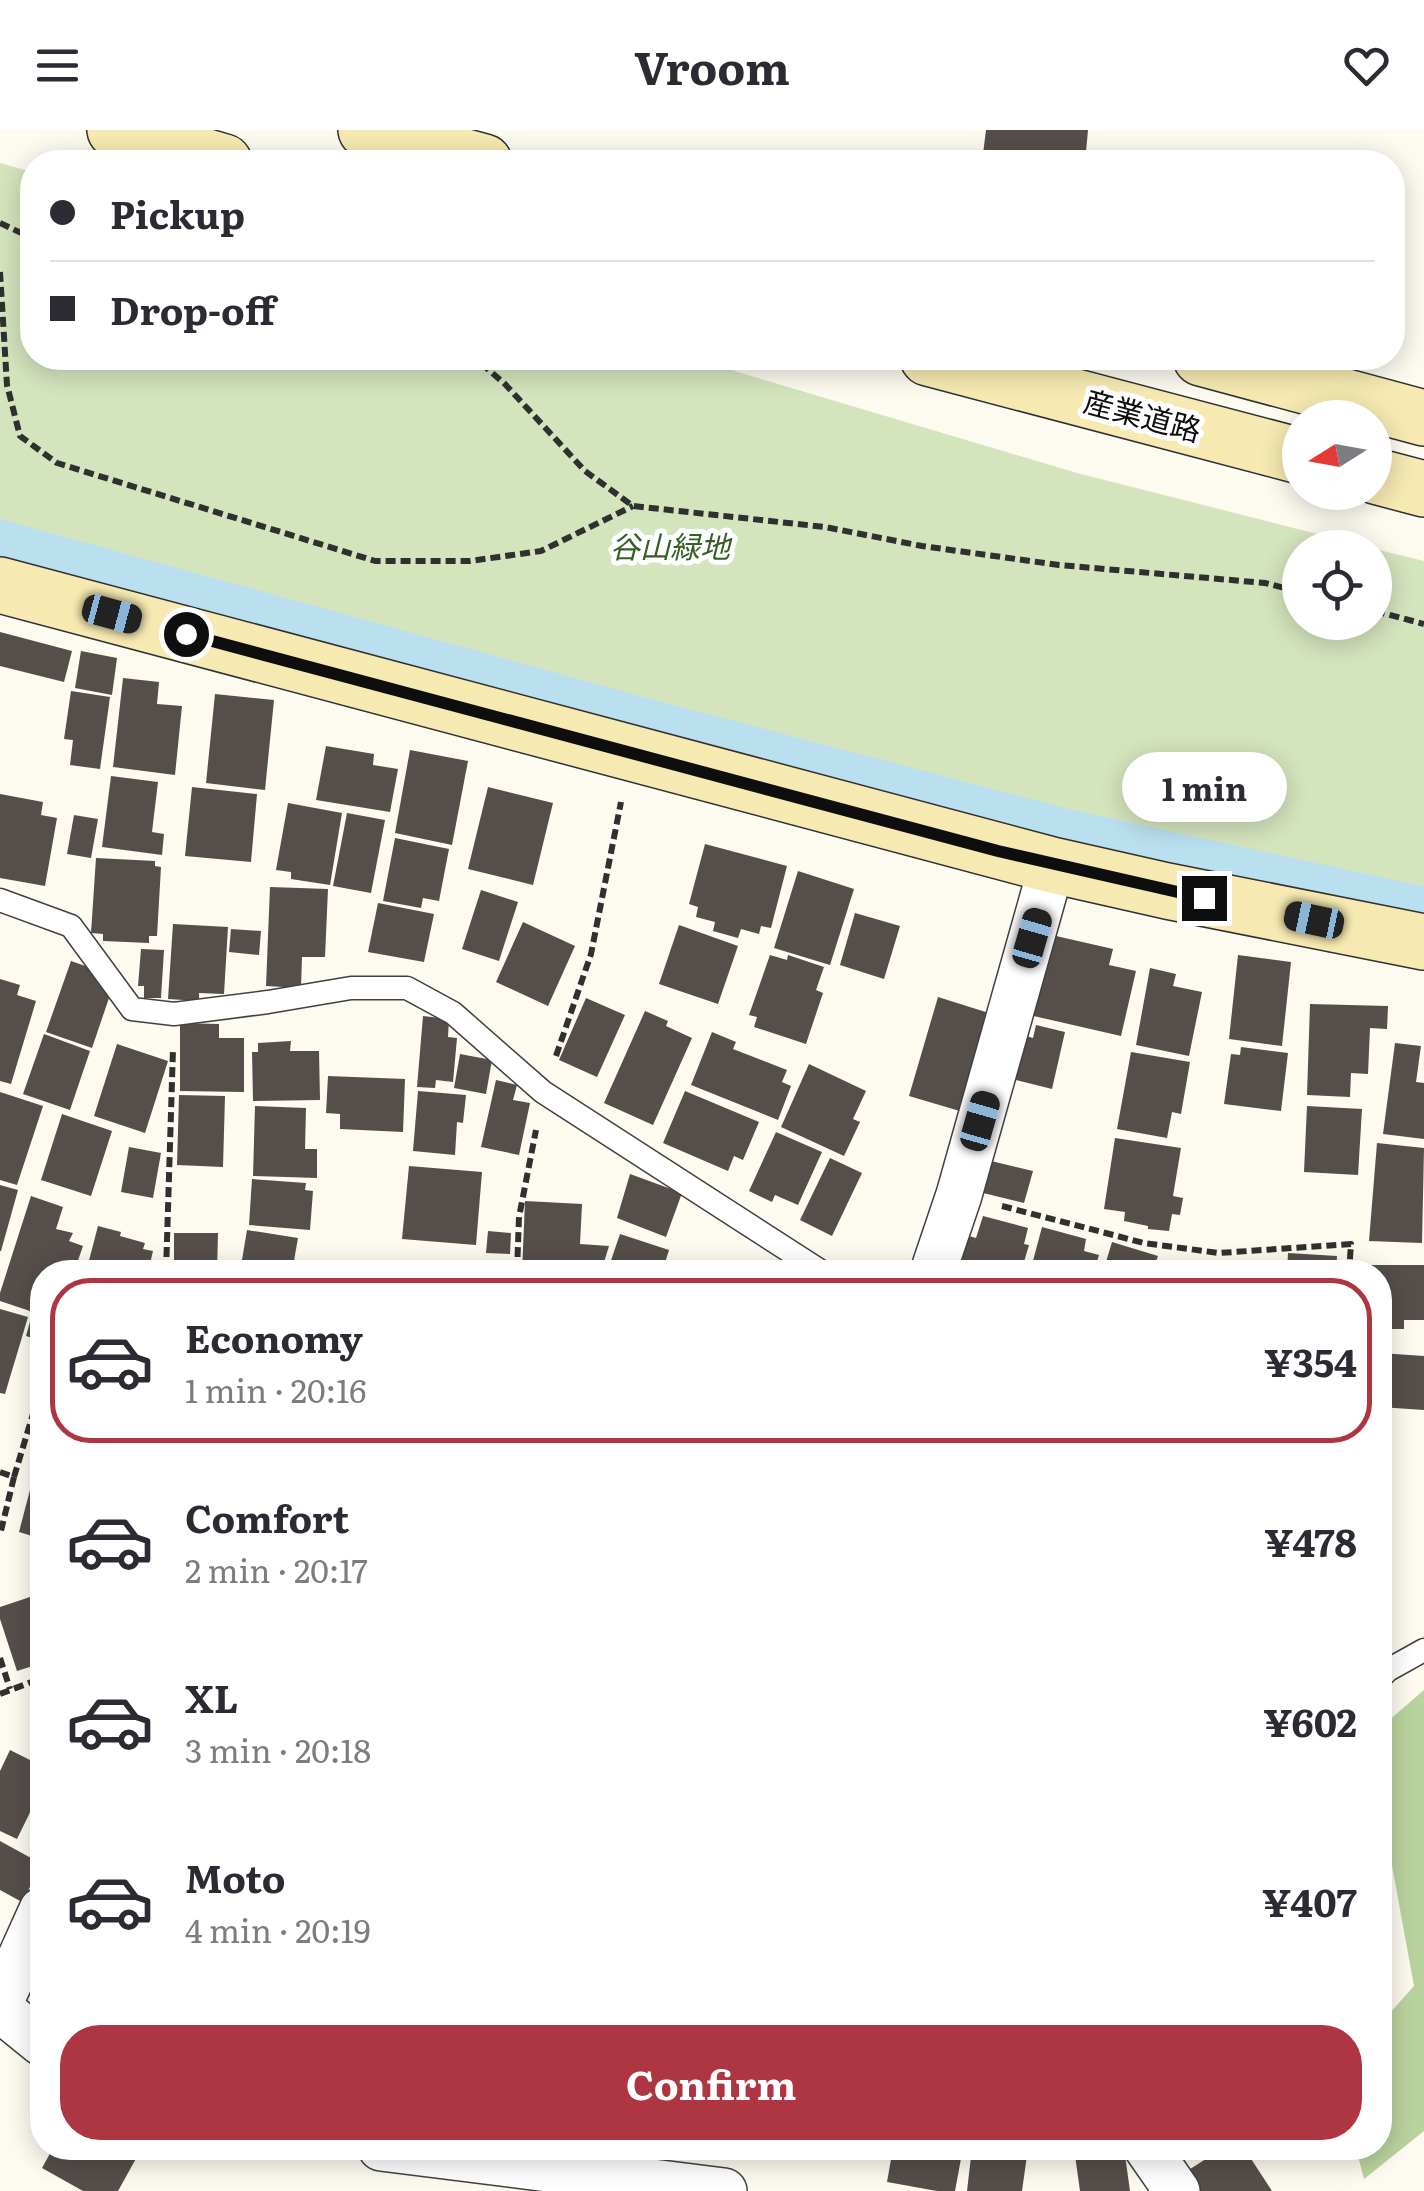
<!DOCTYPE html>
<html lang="en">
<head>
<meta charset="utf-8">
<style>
  body { margin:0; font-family:Literata,"Noto Sans JP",serif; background:#f2f2f3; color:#2b2b33; height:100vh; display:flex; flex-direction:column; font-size:38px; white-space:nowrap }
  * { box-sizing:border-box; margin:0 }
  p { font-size:32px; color:#7c7c81 }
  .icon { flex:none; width:55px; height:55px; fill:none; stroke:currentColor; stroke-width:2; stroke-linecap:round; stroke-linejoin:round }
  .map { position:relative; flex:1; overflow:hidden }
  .details { position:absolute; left:30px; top:1130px; width:1362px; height:900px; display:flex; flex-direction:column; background:#fff; border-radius:40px; box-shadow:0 5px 25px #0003 }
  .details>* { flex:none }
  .guide { position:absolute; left:20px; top:20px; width:1385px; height:220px; border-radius:40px; box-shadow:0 5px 25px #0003; display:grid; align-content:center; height:220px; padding:0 30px; background:#fff }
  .needle { width:65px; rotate:259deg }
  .controls { position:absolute; left:1282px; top:270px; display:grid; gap:20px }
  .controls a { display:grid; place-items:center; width:110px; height:110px; border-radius:50%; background:#fff; box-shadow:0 5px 25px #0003; font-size:50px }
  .end { position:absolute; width:45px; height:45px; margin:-22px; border:12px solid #0e0e0e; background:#fff; box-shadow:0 0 0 5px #fff }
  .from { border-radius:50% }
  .bubble { position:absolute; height:70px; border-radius:35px; background:#fff; box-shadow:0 5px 25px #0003; font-size:32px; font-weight:700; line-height:70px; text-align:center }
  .car { position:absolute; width:30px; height:60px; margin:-30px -15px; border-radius:12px; box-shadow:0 0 8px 2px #0007; background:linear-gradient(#222 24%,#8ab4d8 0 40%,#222 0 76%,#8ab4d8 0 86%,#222 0) }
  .guide b { display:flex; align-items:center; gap:35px; height:95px; font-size:38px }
  .guide b+b { border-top:2px solid #e1e1e2 }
  .guide i { width:25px; height:25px; background:#2b2b33 }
  ul { padding:18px 0 0; list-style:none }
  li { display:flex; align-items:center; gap:30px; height:165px; margin:0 20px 15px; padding:0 10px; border:5px solid transparent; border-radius:40px }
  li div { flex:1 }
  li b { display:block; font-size:38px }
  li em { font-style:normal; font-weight:700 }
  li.current { border-color:#ae3542 }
  li>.icon { width:90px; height:90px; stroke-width:1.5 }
  .primary-button { display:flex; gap:20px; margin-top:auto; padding:20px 30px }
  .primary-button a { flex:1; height:115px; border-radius:40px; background:#ae3542; color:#fff; font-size:40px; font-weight:700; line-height:115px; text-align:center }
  header { display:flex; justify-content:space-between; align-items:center; height:130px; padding:0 30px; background:#fff; font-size:45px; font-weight:700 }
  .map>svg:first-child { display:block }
</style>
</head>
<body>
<header><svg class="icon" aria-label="menu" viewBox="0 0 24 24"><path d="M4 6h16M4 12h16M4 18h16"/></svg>Vroom<svg class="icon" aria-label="heart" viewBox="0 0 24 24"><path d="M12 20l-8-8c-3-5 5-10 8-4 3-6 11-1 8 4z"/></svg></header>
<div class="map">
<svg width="1424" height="2061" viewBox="0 0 1424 2061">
  <rect width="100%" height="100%" fill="#fdfaf0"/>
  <!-- green -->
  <path fill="#d4e4bd" d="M0,33L32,42V228H691L1077,343L1369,417L1300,418V492H1375V419L1424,431V792L1063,714L0,424Z"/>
  <!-- forest -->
  <path fill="#b9d39e" d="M1424,1560V2001L1364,2049L1356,2018H1380V1894L1414,1856L1380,1670V1598Z"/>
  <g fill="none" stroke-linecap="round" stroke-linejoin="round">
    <!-- canal -->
    <path stroke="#badfef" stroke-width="50" d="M0,415L633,590L1065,704L1424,782"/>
  </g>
  <!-- building -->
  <g fill="#554e4b">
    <path d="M986,0H1088L1085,32H982Z"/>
    <path d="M0,502L72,521L64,552L0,536Z"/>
    <path d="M81,521L117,528L112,565L75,558Z"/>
    <path d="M123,548L159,552L157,574L182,576L175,645L113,637Z"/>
    <path d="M71,561L110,567L100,639L70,635L73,610L64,609Z"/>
    <path d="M215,564L274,570L265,660L206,653Z"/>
    <path d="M326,616L374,624L373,635L398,639L390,682L316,670Z"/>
    <path d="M410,620L468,631L452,715L395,703Z"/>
    <path d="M111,646L158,652L152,702L164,704L162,725L102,717Z"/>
    <path d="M192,657L257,664L251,732L185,726Z"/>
    <path d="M488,657L553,673L533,755L468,739Z"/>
    <path d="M0,664L43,672L41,685L57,688L45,756L0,748Z"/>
    <path d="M288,673L342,683L330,755L291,749V742L276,740Z"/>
    <path d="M347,683L385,690L371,763L333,756Z"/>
    <path d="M74,685L98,689L91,728L67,724Z"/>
    <path d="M395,708L449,719L439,771L423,768L421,778L383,771Z"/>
    <path d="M705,714L787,736L771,798L761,796L759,804L741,799L738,808L713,801L715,792L696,787L698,777L689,774Z"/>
    <path d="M96,728L155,731V736L161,737L157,806H149V813L103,811V804L91,803Z"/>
    <path d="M798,741L854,759L830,835L774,818Z"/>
    <path d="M270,757L328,759L325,827H302L301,858L266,856Z"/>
    <path d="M481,760L518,772L499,831L462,819Z"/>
    <path d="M378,773L434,784L424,832L368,822Z"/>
    <path d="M855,783L900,796L884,849L840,835Z"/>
    <path d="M523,792L575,816L548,876L496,852Z"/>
    <path d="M173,794L228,797L224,864L199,863V871L168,869Z"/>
    <path d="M679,795L738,816L718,874L659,854Z"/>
    <path d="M231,799L261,801L259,825L229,822Z"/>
    <path d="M1043,803L1113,819L1109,835L1136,841L1121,906L1025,884Z"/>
    <path d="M141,819L164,820L161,868H144V856H138Z"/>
    <path d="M770,825L787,830L788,825L824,837L816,860L823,863L806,914L754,897L757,887L749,885Z"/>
    <path d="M1238,825L1291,832L1282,916L1229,909Z"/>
    <path d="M71,831L91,838L110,865L92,918L46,902Z"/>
    <path d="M1150,838L1176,844L1173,856L1202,862L1189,926L1136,915Z"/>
    <path d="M0,849L20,855L17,865L36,871L11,954L0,951Z"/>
    <path d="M938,867L992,884L963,982L909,966Z"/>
    <path d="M586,868L625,885L597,947L559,930Z"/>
    <path d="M1310,874L1388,876L1387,899L1370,898L1368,944L1351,943L1350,967L1307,965Z"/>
    <path d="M645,881L668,891L666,896L692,908L653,995L604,973Z"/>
    <path d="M423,886L449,889L448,907L457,908L453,952L436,950L435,958L417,957Z"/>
    <path d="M180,893L219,894V908H244V962L180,961Z"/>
    <path d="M1036,895L1065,902L1052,959L1008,948L1019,904L1033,908Z"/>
    <path d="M712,902L736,912L733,919L787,940L782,952L791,956L778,990L691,955Z"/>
    <path d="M44,904L90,921L70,980L23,964Z"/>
    <path d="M291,911L290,921H319L320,970L253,971L252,922H258V913Z"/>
    <path d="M1395,913L1421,916L1416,952L1424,953V1009L1383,1004Z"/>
    <path d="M117,914L168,931L145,1003L94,986Z"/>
    <path d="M1241,917L1288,923L1281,981L1224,974L1231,924L1240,925Z"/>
    <path d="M1131,922L1190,932L1181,984L1172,982L1167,1008L1117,999Z"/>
    <path d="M460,924L492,930L486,964L454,958Z"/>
    <path d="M809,934L866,961L853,989L860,992L844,1026L781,997Z"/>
    <path d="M328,946L405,949L403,1002L340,999V984L326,983Z"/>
    <path d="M496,950L517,955L513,970L530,973L519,1025L481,1017Z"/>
    <path d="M418,961L466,965L463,993L457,992L455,1025L413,1021Z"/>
    <path d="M685,961L759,992L743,1030L734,1026L728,1041L663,1013Z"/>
    <path d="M0,962L43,976L17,1055L0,1050Z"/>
    <path d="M179,965L225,966L223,1037L177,1035Z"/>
    <path d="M255,976L306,978L305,1019H317V1048L253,1046Z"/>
    <path d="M1307,976L1362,979L1358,1045L1304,1042Z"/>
    <path d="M62,984L112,1001L91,1066L41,1050Z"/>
    <path d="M776,1002L822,1022L798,1075L775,1065L772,1072L749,1061Z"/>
    <path d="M1115,1008L1181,1018L1173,1066L1183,1068L1180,1085L1172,1084L1169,1101L1148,1099V1096L1124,1091L1125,1082L1104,1079Z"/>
    <path d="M1377,1013L1424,1018L1422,1113L1369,1111Z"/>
    <path d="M129,1017L161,1023L153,1068L121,1062Z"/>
    <path d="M830,1028L862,1043L832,1106L800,1090Z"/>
    <path d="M987,1030L1033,1041L1024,1073L979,1062Z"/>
    <path d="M409,1036L482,1042L476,1115L402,1109Z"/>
    <path d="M630,1044L682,1063L666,1107L617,1088Z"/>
    <path d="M252,1049L306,1053L305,1060L313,1061L310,1100L249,1095Z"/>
    <path d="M0,1055L18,1060L1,1121H0Z"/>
    <path d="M31,1066L63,1077L56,1099L73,1103L69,1111L83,1116L74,1142H42V1185L0,1171V1163Z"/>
    <path d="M525,1071L582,1074L580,1114L609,1116L601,1142H522Z"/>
    <path d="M983,1086L1028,1098L1024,1114L1029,1115L1021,1142H970L959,1139L969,1106L976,1108Z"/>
    <path d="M98,1096L121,1102L120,1106L145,1113L143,1119L153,1121L148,1142H86Z"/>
    <path d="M1042,1097L1086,1109L1084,1121L1099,1125L1094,1142H1030Z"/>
    <path d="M247,1100L298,1108L292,1142H240Z"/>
    <path d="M488,1101L511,1103L510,1124L486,1123Z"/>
    <path d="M174,1103H218L217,1142H174Z"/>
    <path d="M620,1104L669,1120L662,1142H607Z"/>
    <path d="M1112,1112L1158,1126L1155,1134L1181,1142H1103Z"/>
    <path d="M1288,1123L1337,1126L1336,1142H1287Z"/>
    <path d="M1360,1135H1424V1190H1404V1199H1380V1142H1360Z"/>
    <path d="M0,1179L28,1187L5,1264L0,1263Z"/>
    <path d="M31,1188L42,1191V1211L26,1206Z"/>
    <path d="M1380,1223L1424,1226V1280L1380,1277Z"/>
    <path d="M41,1318H42V1409L19,1402Z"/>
    <path d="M30,1467L32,1472L36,1471L42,1492V1533L17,1541L0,1489V1477Z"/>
    <path d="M10,1620L42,1636L32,1661L39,1664L17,1709L0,1701V1641Z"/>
    <path d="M0,1711L42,1734L22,1772L0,1760Z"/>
    <path d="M53,2018H125L138,2025L118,2061H83L42,2038Z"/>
    <path d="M893,2018H963L955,2061H937L887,2052Z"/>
    <path d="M972,2018H1028L1022,2061H967Z"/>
    <path d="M1074,2018H1124L1130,2061H1080Z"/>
    <path d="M1223,2018H1244L1272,2061H1200L1187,2041Z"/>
  </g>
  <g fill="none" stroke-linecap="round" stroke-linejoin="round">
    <!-- lane casing -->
    <g stroke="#414141" stroke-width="25">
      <g id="lane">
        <path d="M0,770L71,796L132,879L174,884L268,872L351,858H407L453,883L543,962L822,1142"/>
        <path d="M1380,1548L1388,1540L1424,1520"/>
      </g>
    </g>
    <!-- street casing -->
    <g stroke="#414141" stroke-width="48">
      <g id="street">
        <path d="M933,1142L959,1065L1052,735"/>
        <path d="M0,1873L42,1780"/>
        <path d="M0,1879L42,1913"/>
        <path d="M381,2018L724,2061"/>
        <path d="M1147,2018L1177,2061"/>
      </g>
    </g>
    <!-- secondary casing -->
    <g stroke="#303030" stroke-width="58">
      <g id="secondary">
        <path d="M115,0L224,32"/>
        <path d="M366,0L484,32"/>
        <path d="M928,228L1300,326"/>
        <path d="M1201,228L1424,288"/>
        <path d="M1375,346L1424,359"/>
        <path d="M0,455L1052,735L1167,761L1424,812"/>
      </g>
    </g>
    <!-- path -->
    <g stroke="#303030" stroke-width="6" stroke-dasharray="10 5" stroke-linecap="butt">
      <path d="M0,93L32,108"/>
      <path d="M0,142L7,255L20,306L57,333L375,431H470L541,421L633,376"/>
      <path d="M467,228L483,235L504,253L585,341L633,376L825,397L922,416L1059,435L1265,453L1300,462"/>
      <path d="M1375,481L1424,494"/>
      <path d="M556,926L591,824L621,672"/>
      <path d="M1002,1076L1144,1113L1219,1123L1351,1114L1349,1142"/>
      <path d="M166,1142L173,919"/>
      <path d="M517,1142L519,1087L536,1000"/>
      <path d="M0,1342L14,1347L0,1405"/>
      <path d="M14,1347L42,1254"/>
      <path d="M0,1528L10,1559"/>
      <path d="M0,1564L42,1548"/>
    </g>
    <!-- lane -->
    <use href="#lane" stroke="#fff" stroke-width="22"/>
    <!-- street -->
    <use href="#street" stroke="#fff" stroke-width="45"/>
    <!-- secondary -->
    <use href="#secondary" stroke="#f6eab2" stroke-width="55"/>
  </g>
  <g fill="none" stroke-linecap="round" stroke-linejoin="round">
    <!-- route -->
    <path stroke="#0e0e0e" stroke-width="12" d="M186,504L998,721L1204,768"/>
  </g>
  <g text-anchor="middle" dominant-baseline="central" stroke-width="10" stroke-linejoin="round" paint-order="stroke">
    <!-- street labels -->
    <g font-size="30" fill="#0e0e0e" stroke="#fff">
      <text transform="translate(1143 284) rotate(15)">産業道路</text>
    </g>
    <!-- park labels -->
    <g font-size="30" font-style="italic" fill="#345e25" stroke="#fff">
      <text x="670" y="415">谷山緑地</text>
    </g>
  </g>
</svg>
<div class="controls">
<a><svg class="needle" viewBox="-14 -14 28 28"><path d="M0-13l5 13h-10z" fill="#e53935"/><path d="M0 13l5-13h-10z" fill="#7c7c81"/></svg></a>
<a><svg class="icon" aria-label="locate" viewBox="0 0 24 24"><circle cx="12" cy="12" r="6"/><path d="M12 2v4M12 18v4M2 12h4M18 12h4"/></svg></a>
</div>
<i class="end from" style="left:186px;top:504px"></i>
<i class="end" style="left:1204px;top:768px"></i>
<div class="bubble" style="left:1122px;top:622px;width:165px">1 min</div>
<i class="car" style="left:112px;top:484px;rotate:105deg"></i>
<i class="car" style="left:1314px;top:790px;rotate:282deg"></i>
<i class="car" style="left:1032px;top:808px;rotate:16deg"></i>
<i class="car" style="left:980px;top:991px;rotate:16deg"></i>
<div class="guide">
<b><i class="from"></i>Pickup</b>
<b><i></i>Drop-off</b>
</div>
<section class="details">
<ul>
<li class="current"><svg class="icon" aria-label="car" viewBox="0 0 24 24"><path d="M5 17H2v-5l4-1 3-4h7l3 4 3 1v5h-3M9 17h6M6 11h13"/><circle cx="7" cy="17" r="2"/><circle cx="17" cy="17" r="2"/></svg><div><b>Economy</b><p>1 min · 20:16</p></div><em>¥354</em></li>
<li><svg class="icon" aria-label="car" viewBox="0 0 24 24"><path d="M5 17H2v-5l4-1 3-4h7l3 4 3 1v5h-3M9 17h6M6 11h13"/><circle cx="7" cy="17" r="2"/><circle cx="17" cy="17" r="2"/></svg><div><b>Comfort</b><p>2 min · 20:17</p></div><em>¥478</em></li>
<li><svg class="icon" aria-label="car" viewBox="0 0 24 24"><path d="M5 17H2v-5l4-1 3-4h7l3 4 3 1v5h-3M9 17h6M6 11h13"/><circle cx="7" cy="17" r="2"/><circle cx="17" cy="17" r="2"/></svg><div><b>XL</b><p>3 min · 20:18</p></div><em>¥602</em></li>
<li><svg class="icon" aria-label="car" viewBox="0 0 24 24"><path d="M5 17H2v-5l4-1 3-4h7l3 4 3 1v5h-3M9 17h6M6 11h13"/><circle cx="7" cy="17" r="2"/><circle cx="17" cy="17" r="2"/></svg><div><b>Moto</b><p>4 min · 20:19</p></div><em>¥407</em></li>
</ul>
<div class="primary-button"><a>Confirm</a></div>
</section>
</div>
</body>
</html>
